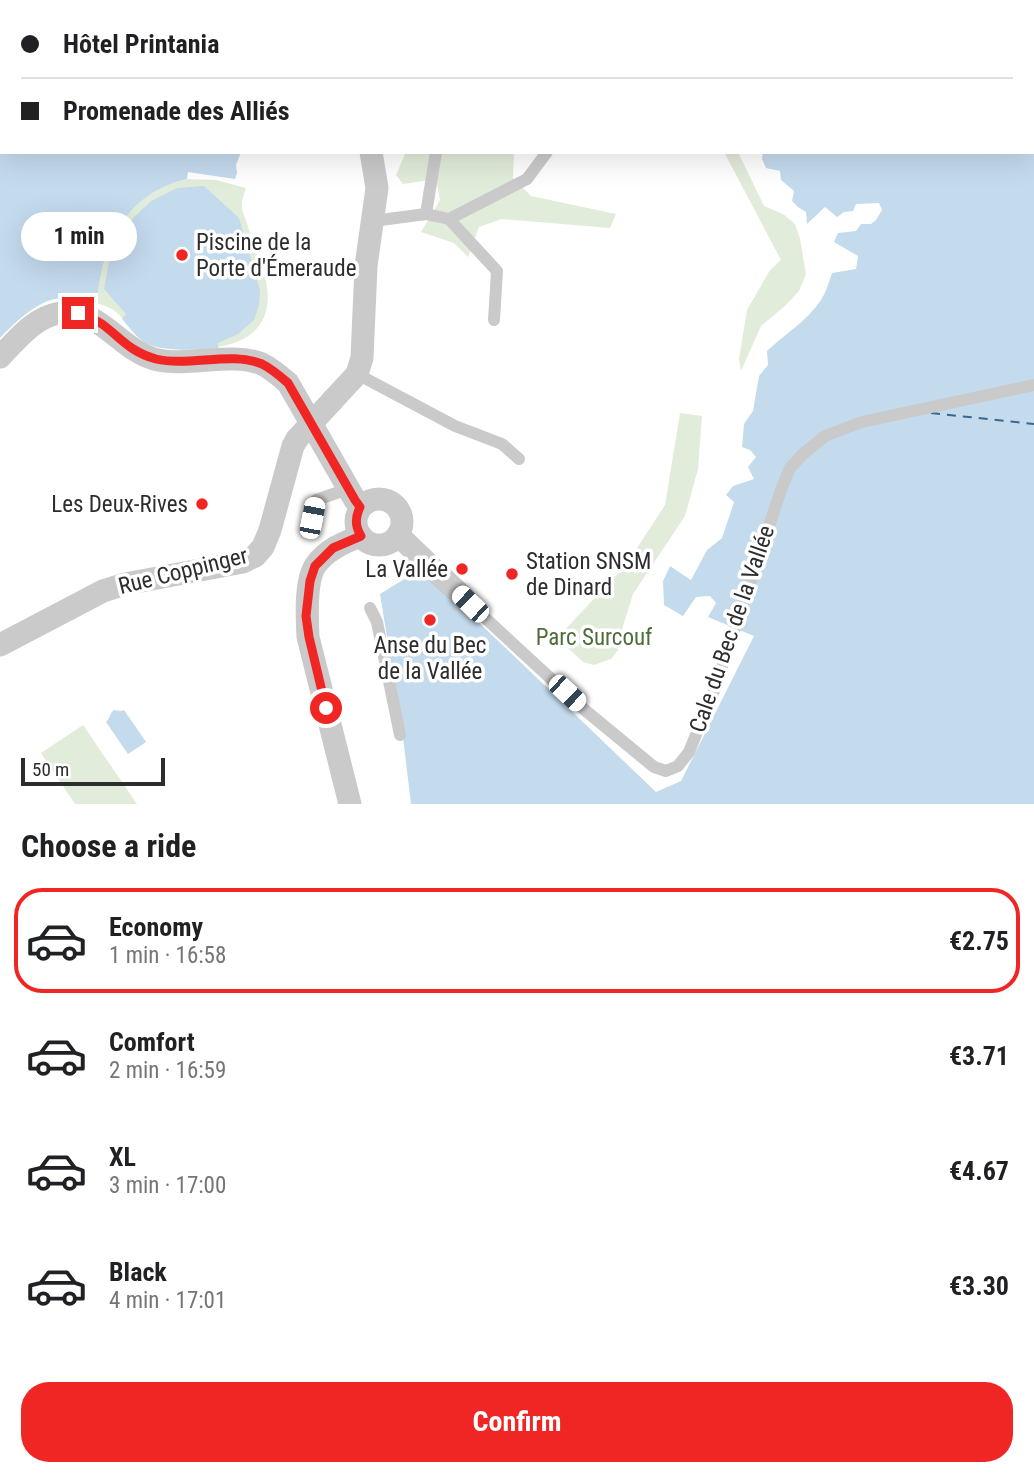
<!DOCTYPE html>
<html lang="en">
<head>
<meta charset="utf-8">
<style>
  body { margin:0; font-family:"Roboto Condensed",sans-serif; background:#f2f2f2; color:#202124; height:100vh; display:flex; flex-direction:column; font-size:26px; white-space:nowrap }
  * { box-sizing:border-box; margin:0 }
  p { font-size:23px; color:#757577 }
  .icon { flex:none; width:38px; height:38px; fill:none; stroke:currentColor; stroke-width:2; stroke-linecap:round; stroke-linejoin:round }
  .map { position:relative; height:804px; overflow:hidden }
  .side { display:flex; flex-direction:column; background:#fff; flex:1 }
  .side>* { flex:none }
  .guide { position:absolute; left:0px; top:0px; width:1034px; height:154px; box-shadow:0 7px 28px #0002; display:grid; align-content:center; height:154px; padding:0 21px; background:#fff }
  .scale { position:absolute; left:21px; bottom:18px; width:144px; box-sizing:border-box; padding-left:7px; border:4px solid #2d2d2d; border-top:0; font-size:19px; line-height:24px; white-space:nowrap; color:#2d2d2d; -webkit-text-stroke:5px #fff; paint-order:stroke }
  .end { position:absolute; width:32px; height:32px; margin:-16px; border:9px solid #f02624; background:#fff; box-shadow:0 0 0 4px #fff }
  .from { border-radius:50% }
  .bubble { position:absolute; height:49px; border-radius:24px; background:#fff; box-shadow:0 7px 28px #0002; font-size:23px; font-weight:700; line-height:49px; text-align:center }
  .car { position:absolute; width:21px; height:42px; margin:-21px -10px; border-radius:9px; box-shadow:0 0 5px 2px #0007; background:linear-gradient(#fff 24%,#345 0 40%,#fff 0 76%,#345 0 86%,#fff 0) }
  .guide b { display:flex; align-items:center; gap:24px; height:66px; font-size:26px }
  .guide b+b { border-top:2px solid #e0e0e0 }
  .guide i { width:18px; height:18px; background:#202124 }
  ul { padding:0; list-style:none }
  li { display:flex; align-items:center; gap:21px; height:105px; margin:0 14px 10px; padding:0 7px; border:4px solid transparent; border-radius:28px }
  li div { flex:1 }
  li b { display:block; font-size:26px }
  li em { font-style:normal; font-weight:700 }
  li.current { border-color:#f02624 }
  li>.icon { width:63px; height:63px; stroke-width:1.5 }
  h2 { padding:0 21px; font-size:32px; line-height:84px }
  .button { display:flex; gap:14px; margin-top:auto; padding:14px 21px }
  .button a { flex:1; height:80px; border-radius:28px; background:#f02624; color:#fff; font-size:28px; font-weight:700; line-height:80px; text-align:center }
  .map>svg:first-child { display:block }
</style>
</head>
<body>
<div class="map">
<svg width="1034" height="804" viewBox="0 0 1034 804">
  <rect width="100%" height="100%" fill="#fff"/>
  <!-- green -->
  <g fill="#e2ecda">
    <path d="M473,0H603V2H470Z"/>
    <path d="M451,152H514L513,178L531,196L616,214L610,228L502,219L479,227L468,257L454,243L421,232L440,200L436,179L403,184L396,175L405,154H449Z"/>
    <path d="M724,152H738L764,206L783,214L795,224L800,239L806,274L799,291L786,305L761,326L741,371L739,359L747,310L770,270L781,260Z"/>
    <path d="M187,179L216,180L246,188L242,201V209L265,277C279,333 238,349 191,349C178,349 159,349 147,344C132,336 126,318 112,309C108,307 102,305 97,303C101,245 126,193 187,179Z"/>
    <path d="M680,413L702,416L698,469L685,516L633,594L623,626L618,650L611,659L594,665L583,662L557,638L626,565L665,505Z"/>
    <path d="M83,725L137,804H75L41,753Z"/>
  </g>
  <!-- water -->
  <g fill="#c4daed">
    <path d="M0,0H159L158,2H2V152H241L236,165L237,173L235,179L188,172L187,179C126,193 101,245 97,303C90,302 82,299 75,298C43,294 21,317 0,338Z"/>
    <path d="M730,0H1034V804H411L402,729L380,594L422,568L656,792L681,781L754,636L708,617L716,603L710,596L696,597L683,616L664,605L663,581L670,566L691,580L707,550L722,538L734,502L726,495L733,486L754,479L748,467L756,457L750,450L742,447L744,424L753,411L759,376L768,365L767,351C785,334 807,321 821,300C826,292 829,282 832,273L856,269L858,256L834,242L838,233L856,231L861,224H871L876,220L882,210L879,203L856,204L853,211L844,212L837,217L825,207L807,224L806,212L798,207L792,201L794,191L781,180L780,171L766,168L762,159L763,152H1032V2H730Z"/>
    <path d="M204,186L239,218L260,290L259,305L254,320L238,334L218,343V348C199,350 163,352 146,343C136,337 129,327 122,319L126,314L104,289L110,256L133,218L151,201L177,188Z"/>
    <path d="M114,710L121,711L124,710L146,742L128,754L106,722C110,719 109,714 114,710Z"/>
  </g>
  <g fill="none" stroke-linecap="round" stroke-linejoin="round">
    <!-- ferry -->
    <path stroke="#376894" stroke-width="2" stroke-dasharray="9 7" stroke-linecap="butt" d="M931,413L1034,424"/>
    <!-- service -->
    <g stroke="#cacaca" stroke-width="12">
      <path d="M324,0L325,2"/>
      <path d="M397,2L400,0"/>
      <path d="M426,214L436,152"/>
      <path d="M449,219L527,179L547,152"/>
      <path d="M373,221L426,214L449,219L497,271L494,320"/>
      <path d="M357,374L455,426L502,444L519,459"/>
      <path d="M312,518L316,500L348,489"/>
      <path d="M470,604L586,711L654,767L666,771L678,766L689,752L715,688L782,487L790,468L803,454L825,436L862,422L1034,385"/>
      <path d="M370,608L377,622L400,735"/>
    </g>
    <!-- minor -->
    <g stroke="#cacaca" stroke-width="23">
      <path d="M451,2L454,0"/>
      <path d="M0,357C17,340 34,317 60,313C99,307 119,349 154,359C188,368 230,351 262,364C272,369 280,376 288,383L355,500L361,507"/>
      <path d="M332,401L357,374L362,358L366,266L377,188L371,152"/>
      <circle cx="379" cy="522" r="23"/>
      <path d="M398,535L470,604"/>
      <path d="M0,645L103,591L125,584L243,562L255,556L263,547L270,530L293,446L297,439"/>
      <path d="M350,804L308,637C307,618 305,582 315,566C326,550 344,542 361,536"/>
    </g>
    <!-- minor-bridge -->
    <path stroke="#cacaca" stroke-width="23" d="M297,439L332,401"/>
  </g>
  <g fill="none" stroke-linecap="round" stroke-linejoin="round">
    <!-- route -->
    <path stroke="#f02624" stroke-width="9" d="M78,313C86,316 94,319 102,324C121,338 130,352 156,359C189,367 232,351 262,364C272,369 280,376 288,383L355,500L360,507C355,518 355,526 361,536L333,548L315,566L310,581L306,616L309,637L326,708"/>
  </g>
  <!-- markers -->
  <g fill="#f02624" stroke="#fff" stroke-width="2.5">
    <circle cx="182" cy="255" r="7"/>
    <circle cx="202" cy="504" r="7"/>
    <circle cx="462" cy="569" r="7"/>
    <circle cx="512" cy="574" r="7"/>
    <circle cx="430" cy="620" r="7"/>
  </g>
  <g text-anchor="middle" dominant-baseline="central" stroke-width="7" stroke-linejoin="round" paint-order="stroke">
    <!-- poi labels -->
    <g font-size="23" fill="#2d2d2d" stroke="#fff" text-anchor="start">
      <text x="196" y="242">Piscine de la<tspan x="196" dy="26">Porte d'Émeraude</tspan></text>
      <text x="188" y="504" text-anchor="end">Les Deux-Rives</text>
      <text x="526" y="561">Station SNSM<tspan x="526" dy="26">de Dinard</tspan></text>
      <text x="448" y="569" text-anchor="end">La Vallée</text>
      <text x="430" y="645" text-anchor="middle">Anse du Bec<tspan x="430" dy="26">de la Vallée</tspan></text>
    </g>
    <!-- street labels -->
    <g font-size="23" fill="#2d2d2d" stroke="#fff">
      <text transform="translate(183 571) rotate(-14)">Rue Coppinger</text>
      <text transform="translate(732 629) rotate(-71)">Cale du Bec de la Vallée</text>
    </g>
    <!-- park labels -->
    <g font-size="23" fill="#4c6c38" stroke="#fff">
      <text x="594" y="637">Parc Surcouf</text>
    </g>
  </g>
</svg>
<div class="scale">50 m</div>
<i class="end from" style="left:326px;top:708px"></i>
<i class="end" style="left:78px;top:313px"></i>
<div class="bubble" style="left:21px;top:212px;width:116px">1 min</div>
<i class="car" style="left:312px;top:518px;rotate:11deg"></i>
<i class="car" style="left:470px;top:604px;rotate:314deg"></i>
<i class="car" style="left:567px;top:693px;rotate:133deg"></i>
<div class="guide">
<b><i class="from"></i>Hôtel Printania</b>
<b><i></i>Promenade des Alliés</b>
</div>
</div>
<section class="side">
<h2>Choose a ride</h2>
<ul>
<li class="current"><svg class="icon" aria-label="car" viewBox="0 0 24 24"><path d="M5 17H2v-5l4-1 3-4h7l3 4 3 1v5h-3M9 17h6M6 11h13"/><circle cx="7" cy="17" r="2"/><circle cx="17" cy="17" r="2"/></svg><div><b>Economy</b><p>1 min · 16:58</p></div><em>€2.75</em></li>
<li><svg class="icon" aria-label="car" viewBox="0 0 24 24"><path d="M5 17H2v-5l4-1 3-4h7l3 4 3 1v5h-3M9 17h6M6 11h13"/><circle cx="7" cy="17" r="2"/><circle cx="17" cy="17" r="2"/></svg><div><b>Comfort</b><p>2 min · 16:59</p></div><em>€3.71</em></li>
<li><svg class="icon" aria-label="car" viewBox="0 0 24 24"><path d="M5 17H2v-5l4-1 3-4h7l3 4 3 1v5h-3M9 17h6M6 11h13"/><circle cx="7" cy="17" r="2"/><circle cx="17" cy="17" r="2"/></svg><div><b>XL</b><p>3 min · 17:00</p></div><em>€4.67</em></li>
<li><svg class="icon" aria-label="car" viewBox="0 0 24 24"><path d="M5 17H2v-5l4-1 3-4h7l3 4 3 1v5h-3M9 17h6M6 11h13"/><circle cx="7" cy="17" r="2"/><circle cx="17" cy="17" r="2"/></svg><div><b>Black</b><p>4 min · 17:01</p></div><em>€3.30</em></li>
</ul>
<div class="button"><a>Confirm</a></div>
</section>
</body>
</html>
